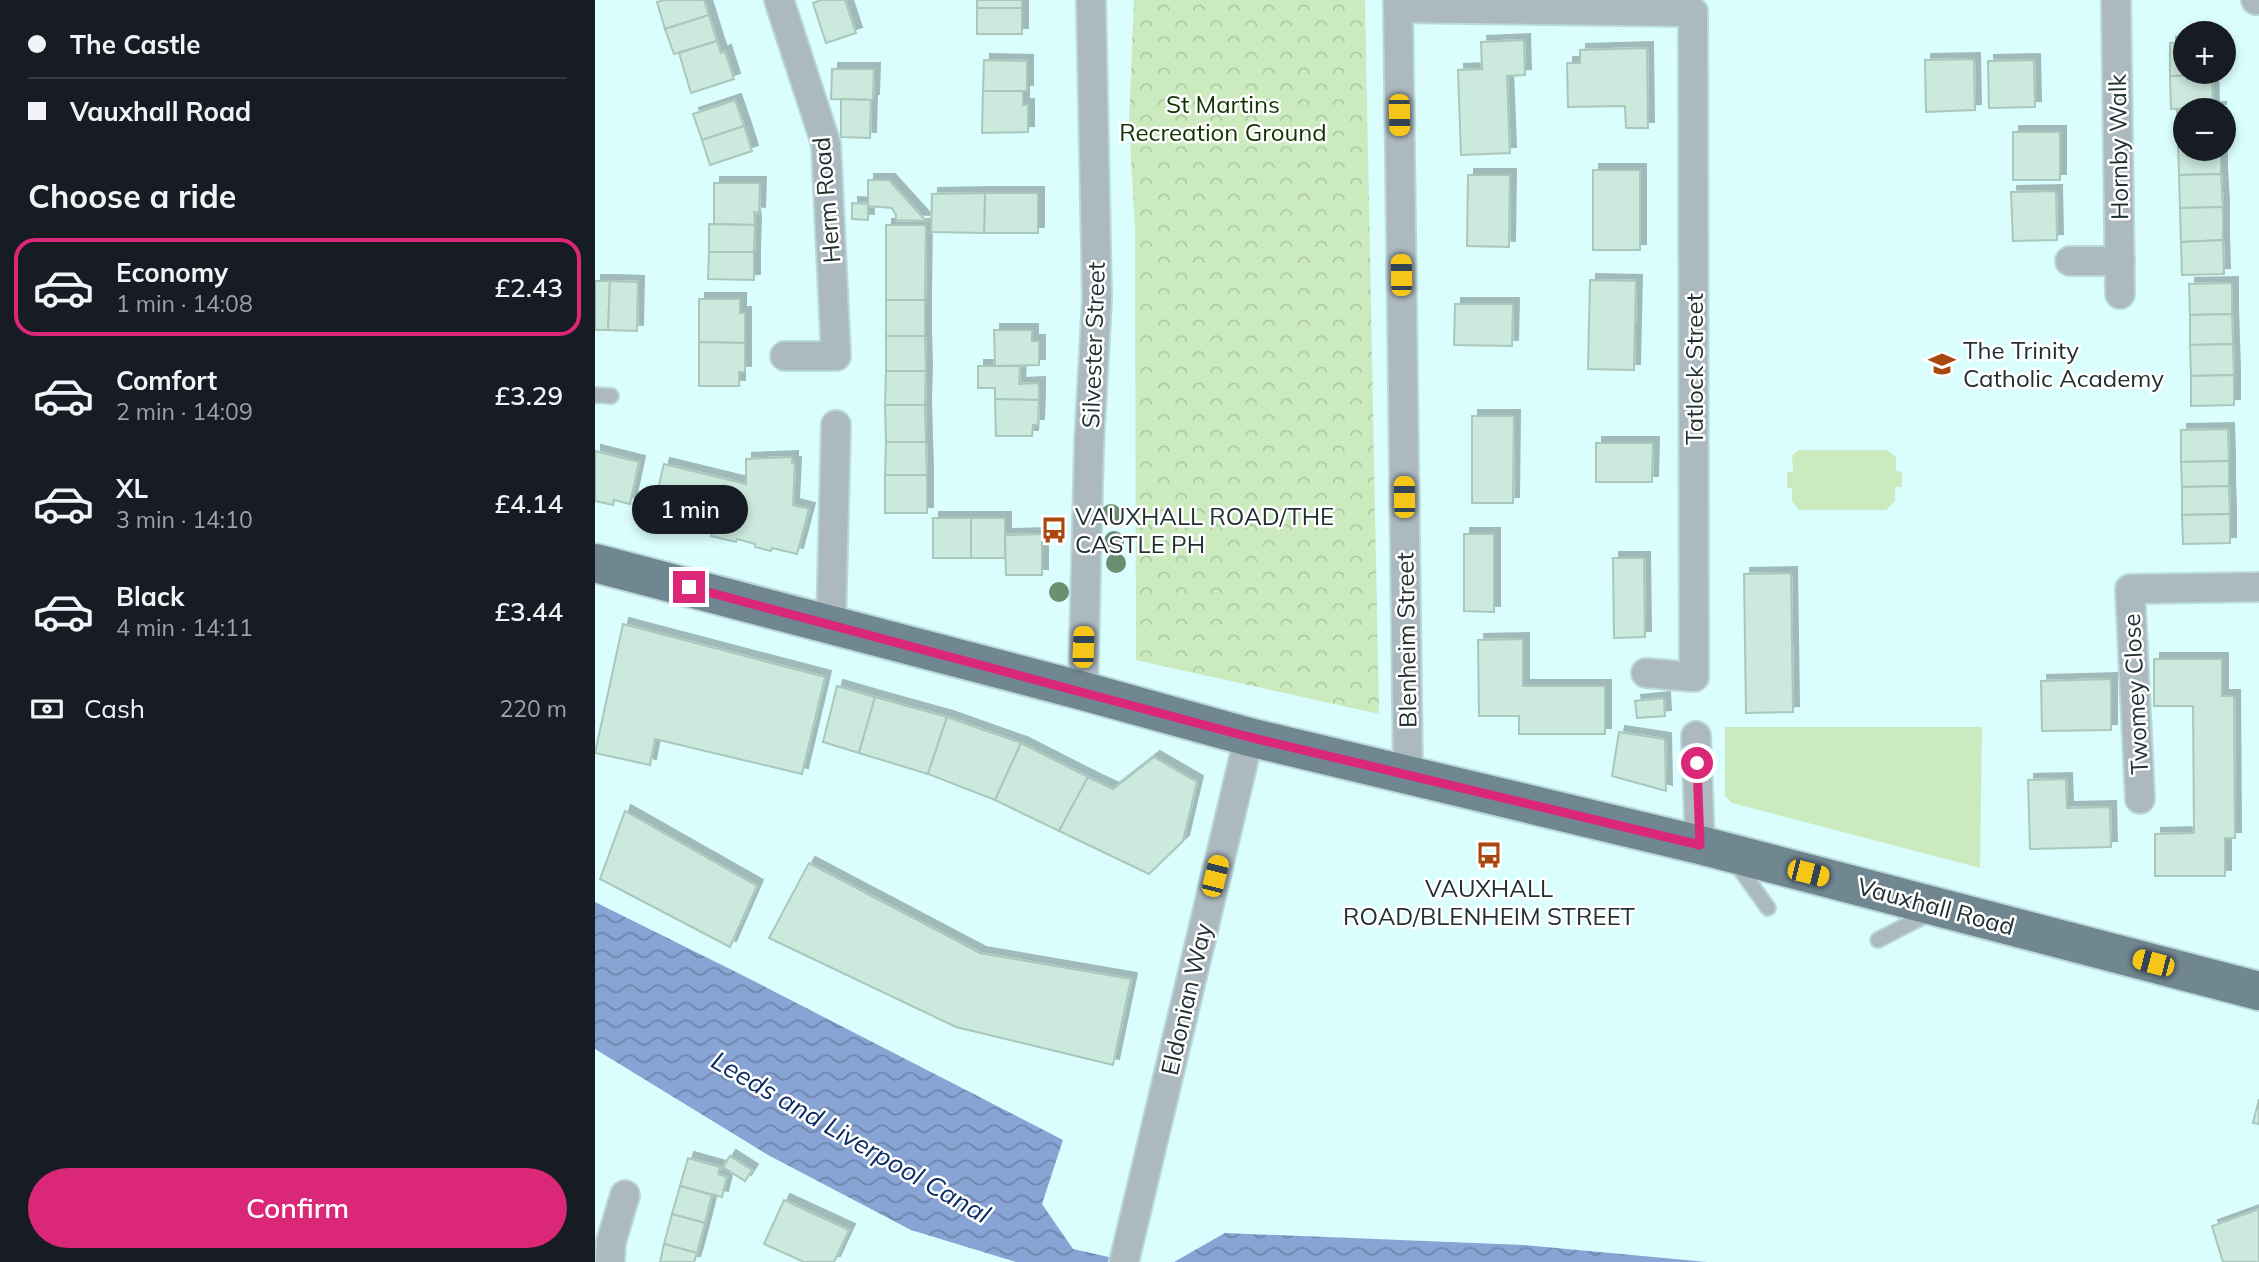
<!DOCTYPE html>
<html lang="en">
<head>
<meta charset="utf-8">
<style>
  body { margin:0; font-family:Mulish,sans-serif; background:#242831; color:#f1f3f6; height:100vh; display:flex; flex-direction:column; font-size:26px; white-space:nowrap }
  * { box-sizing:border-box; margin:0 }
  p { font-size:23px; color:#9ea1a6 }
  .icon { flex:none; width:38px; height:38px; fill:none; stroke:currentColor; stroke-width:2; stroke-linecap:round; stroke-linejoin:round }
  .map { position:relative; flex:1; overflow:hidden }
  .drawer { display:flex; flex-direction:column; background:#171b24; width:595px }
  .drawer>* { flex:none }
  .guide { display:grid; align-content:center; height:154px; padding:0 28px; background:#171b24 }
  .buttons { position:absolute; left:1578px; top:21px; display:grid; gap:14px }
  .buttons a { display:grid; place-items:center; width:63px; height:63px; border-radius:50%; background:#171b24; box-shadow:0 4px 10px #0003; font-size:35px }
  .end { position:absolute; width:32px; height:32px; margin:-16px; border:9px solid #db2777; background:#fff; box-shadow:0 0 0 4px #fff }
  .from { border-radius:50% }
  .bubble { position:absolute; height:49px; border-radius:24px; background:#171b24; box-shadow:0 4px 10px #0003; font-size:23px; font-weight:600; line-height:49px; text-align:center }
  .car { position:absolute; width:21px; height:42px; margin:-21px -10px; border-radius:9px; box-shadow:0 0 5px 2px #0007; background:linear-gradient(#f5c518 24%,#345 0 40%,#f5c518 0 76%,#345 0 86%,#f5c518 0) }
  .guide b { display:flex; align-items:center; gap:24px; height:66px; font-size:26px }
  .guide b+b { border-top:2px solid #363941 }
  .guide i { width:18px; height:18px; background:#f1f3f6 }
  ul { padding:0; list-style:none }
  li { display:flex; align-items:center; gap:21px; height:98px; margin:0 14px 10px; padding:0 14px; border:4px solid transparent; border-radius:21px }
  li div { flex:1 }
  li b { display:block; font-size:26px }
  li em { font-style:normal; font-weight:600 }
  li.on { border-color:#db2777 }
  li>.icon { width:63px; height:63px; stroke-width:1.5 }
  h2 { padding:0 28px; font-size:32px; line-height:84px }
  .pay { display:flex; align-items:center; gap:18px; height:77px; padding:0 28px; font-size:26px }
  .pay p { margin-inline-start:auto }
  .action { display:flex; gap:14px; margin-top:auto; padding:14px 28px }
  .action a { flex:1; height:80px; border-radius:42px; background:#db2777; color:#fff; font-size:28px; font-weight:600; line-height:80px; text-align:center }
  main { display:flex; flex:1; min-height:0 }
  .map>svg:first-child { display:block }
</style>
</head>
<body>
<main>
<section class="drawer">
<div class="guide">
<b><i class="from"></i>The Castle</b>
<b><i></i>Vauxhall Road</b>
</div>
<h2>Choose a ride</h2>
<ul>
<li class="on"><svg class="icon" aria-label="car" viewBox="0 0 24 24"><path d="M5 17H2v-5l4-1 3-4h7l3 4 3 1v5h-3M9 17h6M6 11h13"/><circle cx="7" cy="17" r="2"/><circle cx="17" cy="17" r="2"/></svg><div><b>Economy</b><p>1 min · 14:08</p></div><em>£2.43</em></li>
<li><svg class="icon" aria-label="car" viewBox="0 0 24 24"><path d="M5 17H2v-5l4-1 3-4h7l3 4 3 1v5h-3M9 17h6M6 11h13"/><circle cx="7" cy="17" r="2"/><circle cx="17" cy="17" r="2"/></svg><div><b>Comfort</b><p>2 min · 14:09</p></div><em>£3.29</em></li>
<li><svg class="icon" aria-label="car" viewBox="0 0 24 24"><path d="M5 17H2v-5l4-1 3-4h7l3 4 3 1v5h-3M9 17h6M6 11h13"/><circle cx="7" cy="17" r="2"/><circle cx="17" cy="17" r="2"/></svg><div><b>XL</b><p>3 min · 14:10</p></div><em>£4.14</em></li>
<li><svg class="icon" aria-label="car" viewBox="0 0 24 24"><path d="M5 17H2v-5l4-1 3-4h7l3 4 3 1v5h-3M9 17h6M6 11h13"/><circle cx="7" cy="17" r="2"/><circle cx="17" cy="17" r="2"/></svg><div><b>Black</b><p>4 min · 14:11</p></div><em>£3.44</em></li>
</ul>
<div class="pay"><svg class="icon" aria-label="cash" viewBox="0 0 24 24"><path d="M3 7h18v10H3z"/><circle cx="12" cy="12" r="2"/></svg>Cash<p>220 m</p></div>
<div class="action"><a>Confirm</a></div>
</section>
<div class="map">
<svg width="1664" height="1262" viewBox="0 0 1664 1262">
  <defs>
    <pattern id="park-crowns" width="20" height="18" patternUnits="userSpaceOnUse" patternTransform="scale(1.75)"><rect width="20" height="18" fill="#cbebbf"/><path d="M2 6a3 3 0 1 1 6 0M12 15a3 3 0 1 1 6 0" fill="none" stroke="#aecaa5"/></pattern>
    <pattern id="water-waves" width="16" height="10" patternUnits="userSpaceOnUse" patternTransform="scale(1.75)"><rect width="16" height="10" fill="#87a4d4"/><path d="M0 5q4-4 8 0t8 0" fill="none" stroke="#6e86ad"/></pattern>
    <filter id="shadow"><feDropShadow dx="6" dy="-6" stdDeviation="0" flood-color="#0004"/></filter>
  </defs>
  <rect width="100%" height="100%" fill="#dafdfe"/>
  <!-- green -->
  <g fill="#cbebbf">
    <path d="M1203,450H1292L1301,457V471L1307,472V487H1300V501L1291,510H1204L1197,501V488H1192V472H1198L1197,456Z"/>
    <path d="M1130,727H1387L1385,868L1137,803L1130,796Z"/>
  </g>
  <!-- park -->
  <path fill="url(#park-crowns)" d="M539,0H770L784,714L541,660L540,229L534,123Z"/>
  <!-- water -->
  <g fill="url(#water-waves)">
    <path d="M0,902L147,975L468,1140L447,1204L478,1249L536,1262H421L316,1230L173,1155L0,1049Z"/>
    <path d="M630,1233L929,1245L1112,1262H579Z"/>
  </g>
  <!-- building -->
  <g fill="#cbe9dc" stroke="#aac7bb" stroke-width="2" filter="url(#shadow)">
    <path d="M109,0L114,15L70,29L62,2L69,0Z"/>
    <path d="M226,0H250L261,33L231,43L218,3Z"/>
    <rect x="382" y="0" width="45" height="8"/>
    <rect x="382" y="8" width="45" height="26"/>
    <path d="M114,15L122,41L79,54L70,29Z"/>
    <path d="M929,40L930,75L912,76L915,153L866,155L863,70L887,69L886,42Z"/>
    <path d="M122,41L126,53L130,51L139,79L96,93L84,53Z"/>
    <path d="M1591,42V72H1617V75L1575,76V43Z"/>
    <path d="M1052,48L1053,128H1031L1030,106L973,107L972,63H985V50Z"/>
    <path d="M1379,59L1380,110L1331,112L1330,60Z"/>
    <path d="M389,60L432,61V91H388Z"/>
    <path d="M1439,60L1440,107L1394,108L1393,61Z"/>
    <path d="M237,69H279L278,100L236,99Z"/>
    <path d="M1617,75L1618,108L1576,109L1575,76Z"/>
    <path d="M388,91H428V105H433V132L387,133Z"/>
    <path d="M246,99L276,100L275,138L246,137Z"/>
    <path d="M140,100L149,126L107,140L98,114Z"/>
    <path d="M1625,108V110H1591V142H1583L1582,109Z"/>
    <path d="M149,126L157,151L115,165L107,140Z"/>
    <rect x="1418" y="132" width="47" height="48"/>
    <path d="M1583,142H1591V149H1626V174L1584,175Z"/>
    <rect x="998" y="170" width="47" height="80"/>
    <path d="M1626,174L1628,207L1585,208L1584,175Z"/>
    <path d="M873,175H915L914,247L872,246Z"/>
    <path d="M273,180H294L331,221L301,220V215L297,208L273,206V220L257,219V203L273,204Z"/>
    <path d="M119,183H165L164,213L159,212L160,225L119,224Z"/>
    <path d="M1461,191L1462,240L1418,241L1416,192Z"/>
    <path d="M390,193H443V233H389Z"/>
    <path d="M390,193L389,233L336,232L337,194Z"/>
    <path d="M1628,207V240L1586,242L1585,208Z"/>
    <path d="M114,224L160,225L159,252H114Z"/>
    <path d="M291,225H331L330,300H291Z"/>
    <path d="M1628,240L1629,274L1587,275L1586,242Z"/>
    <path d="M114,252H159V280L113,279Z"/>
    <path d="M995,280L1041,281L1039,370L993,369Z"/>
    <path d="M0,281H15L13,330H0Z"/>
    <path d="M15,281L43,282L42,331L13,330Z"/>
    <path d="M1637,283V314L1595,315L1594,284Z"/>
    <path d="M104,299H145V313H150V343L104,342Z"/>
    <rect x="291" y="300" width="39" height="36"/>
    <path d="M860,304H918L917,346L859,345Z"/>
    <path d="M1637,314L1638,344L1595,345V315Z"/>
    <path d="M399,330H437V341H444V365L400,366Z"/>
    <path d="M291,336H330L331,371H291Z"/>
    <path d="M104,342L150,343V372H144V386H104Z"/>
    <path d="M1638,344L1639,375L1596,376L1595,345Z"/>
    <path d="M383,366H425L424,384L444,383V400L400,399V388H383Z"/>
    <path d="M291,371H331L330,405H290Z"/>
    <path d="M1639,375V405L1596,406V376Z"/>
    <path d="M400,399L444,400L443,425H438L437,436H401Z"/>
    <path d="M290,405H330L331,442H291Z"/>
    <path d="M877,416H919L918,503H877Z"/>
    <path d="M1633,429L1634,461L1586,462V430Z"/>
    <path d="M291,442H331L332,475H290Z"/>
    <path d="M1001,443H1058L1057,482H1001Z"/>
    <path d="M0,451L44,462L35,504L19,500L18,505L0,501Z"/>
    <path d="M197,457V463H200L198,505L214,509L202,554L177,548L176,551L160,547V544L142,539L141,542L116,536L117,532L99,528L98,531L80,527L81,523L56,517L69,464L151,484V459Z"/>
    <path d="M1634,461V486L1587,487L1586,462Z"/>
    <rect x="290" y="475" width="42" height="38"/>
    <path d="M1634,486L1635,514L1587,515V487Z"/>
    <path d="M1635,514V543L1588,544L1587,515Z"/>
    <rect x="338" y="518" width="38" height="40"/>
    <rect x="376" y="518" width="34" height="40"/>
    <path d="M447,534V575H411L410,535Z"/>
    <path d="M869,534H899V612L869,611Z"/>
    <path d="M1018,558H1049L1050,637L1019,638Z"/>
    <path d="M1196,573L1198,712L1151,713L1149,574Z"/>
    <path d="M28,624L230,677L207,774L60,739L55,765L0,753Z"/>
    <path d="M928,639V686H1010V734H924V716H884L883,640Z"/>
    <path d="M1559,659H1627V696H1639L1640,838H1630V876H1560V834L1599,833L1598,706H1559Z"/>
    <path d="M1516,679V730L1447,731L1446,681Z"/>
    <path d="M242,686L280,697L264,753L228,742Z"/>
    <path d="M280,697L352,717L333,774L264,753Z"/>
    <path d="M1069,698L1070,716L1042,718L1040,701Z"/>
    <path d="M352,717L426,743L400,800L333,774Z"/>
    <path d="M1024,732L1070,739L1071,791L1017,776Z"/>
    <path d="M426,743L493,777L464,831L400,800Z"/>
    <path d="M559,757L602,782L588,841L554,874L464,831L493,777L518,789Z"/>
    <path d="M1471,779L1472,808L1515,807L1516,847L1435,849L1433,780Z"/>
    <path d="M30,811L162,886L135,947L5,879Z"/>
    <path d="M214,863L385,953L536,979L518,1065L361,1027L174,938Z"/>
    <path d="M1664,1099V1124L1658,1123Z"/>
    <path d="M135,1156L157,1170L150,1181L128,1167Z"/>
    <path d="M93,1158L125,1167L123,1174L132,1177L127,1197L85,1186Z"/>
    <path d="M85,1186L117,1195L110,1223L77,1214Z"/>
    <path d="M189,1200L254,1230L239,1262H209L169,1244Z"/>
    <path d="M1664,1209V1262H1628L1617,1226Z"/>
    <path d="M77,1214L110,1223L102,1253L69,1244Z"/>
    <path d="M69,1244L102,1253L99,1262H65Z"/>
  </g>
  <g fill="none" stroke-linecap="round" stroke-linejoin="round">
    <!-- service casing -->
    <g stroke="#b9d8d9" stroke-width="18">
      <g id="service">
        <path d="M0,395L16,396"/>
        <path d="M1140,862L1173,908"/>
        <path d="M1283,940L1335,913"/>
      </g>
    </g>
    <!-- minor casing -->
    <g stroke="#b9d8d9" stroke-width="32">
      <g id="minor">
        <path d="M184,0L231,144L241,356H190"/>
        <path d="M803,0L813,776"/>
        <path d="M1521,0L1525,294"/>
        <path d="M1661,0H1664"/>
        <path d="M803,8L1098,12L1099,677L1051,673"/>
        <path d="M1475,261H1525"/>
        <path d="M236,624L241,425"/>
        <path d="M488,691L494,444L502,299L496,0"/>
        <path d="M1101,736L1105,845"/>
        <path d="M1545,799L1535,589L1664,587"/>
        <path d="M15,1262L16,1242L30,1195"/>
        <path d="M529,1262L654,737"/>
      </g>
    </g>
    <!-- primary casing -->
    <g stroke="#b9d8d9" stroke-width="42">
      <path id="primary" d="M0,563L488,691L654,737L1105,845L1664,991"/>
    </g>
    <!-- service -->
    <use href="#service" stroke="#acb9bf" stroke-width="14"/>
    <!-- minor -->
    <use href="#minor" stroke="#acb9bf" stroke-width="28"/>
    <!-- primary -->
    <use href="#primary" stroke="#708691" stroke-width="38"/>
  </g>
  <!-- trees -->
  <g fill="#6c8e72">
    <circle cx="516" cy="514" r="10"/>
    <circle cx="519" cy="541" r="10"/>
    <circle cx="521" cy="563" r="10"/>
    <circle cx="464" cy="592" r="10"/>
  </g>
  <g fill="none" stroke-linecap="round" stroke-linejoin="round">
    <!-- route -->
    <path stroke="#db2777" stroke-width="9" d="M94,587L654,737L1105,845L1102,763"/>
  </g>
  <!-- icons -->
  <defs>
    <g id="school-bare" transform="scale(2.1)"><path d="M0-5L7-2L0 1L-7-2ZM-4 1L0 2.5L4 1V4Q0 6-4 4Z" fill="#aa470f" stroke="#fff" stroke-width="2.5" paint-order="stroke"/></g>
    <g id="bus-bare" transform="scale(2.1)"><path d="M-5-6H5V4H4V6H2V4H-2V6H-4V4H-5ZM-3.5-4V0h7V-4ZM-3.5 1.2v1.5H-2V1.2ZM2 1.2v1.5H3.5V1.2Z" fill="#aa470f" stroke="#fff" stroke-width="2.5" paint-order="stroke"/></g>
  </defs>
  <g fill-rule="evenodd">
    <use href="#school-bare" x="1347" y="364"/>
    <use href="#bus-bare" x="459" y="530"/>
    <use href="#bus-bare" x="894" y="855"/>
  </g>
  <g text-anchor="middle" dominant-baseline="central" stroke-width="5" stroke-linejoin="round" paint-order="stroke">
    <!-- park labels -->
    <g font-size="24" fill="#123300" stroke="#fff">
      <text x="628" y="104">St Martins<tspan x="628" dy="28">Recreation Ground</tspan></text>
    </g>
    <!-- street labels -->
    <g font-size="24" fill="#233031" stroke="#fff">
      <text transform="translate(1523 147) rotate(-91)">Hornby Walk</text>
      <text transform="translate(231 200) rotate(-95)">Herm Road</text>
      <text transform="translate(498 345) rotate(-88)">Silvester Street</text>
      <text transform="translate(1099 369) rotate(-90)">Tatlock Street</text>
      <text transform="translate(811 640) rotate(-91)">Blenheim Street</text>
      <text transform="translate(1540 694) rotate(-93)">Twomey Close</text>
      <text transform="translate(1341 906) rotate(15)">Vauxhall Road</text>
      <text transform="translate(591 999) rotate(-77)">Eldonian Way</text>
    </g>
    <!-- poi labels -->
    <g font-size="24" fill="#233031" stroke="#fff" text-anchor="start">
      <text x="1368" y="350">The Trinity<tspan x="1368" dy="28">Catholic Academy</tspan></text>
      <text x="480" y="516">VAUXHALL ROAD/THE<tspan x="480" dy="28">CASTLE PH</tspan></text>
      <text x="894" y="888" text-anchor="middle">VAUXHALL<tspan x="894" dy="28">ROAD/BLENHEIM STREET</tspan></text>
    </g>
    <!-- water labels -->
    <g font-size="26" font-style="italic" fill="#0a2b64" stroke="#fff">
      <text transform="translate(256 1137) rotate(30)">Leeds and Liverpool Canal</text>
    </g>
  </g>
</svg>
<div class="buttons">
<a>+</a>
<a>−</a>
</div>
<i class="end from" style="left:1102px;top:763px"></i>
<i class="end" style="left:94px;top:587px"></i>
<div class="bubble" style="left:37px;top:485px;width:116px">1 min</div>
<i class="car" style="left:804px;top:115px;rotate:179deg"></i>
<i class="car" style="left:806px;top:275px;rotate:359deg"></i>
<i class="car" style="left:809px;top:497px;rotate:359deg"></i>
<i class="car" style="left:488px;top:647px;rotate:2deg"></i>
<i class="car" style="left:1213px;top:873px;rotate:104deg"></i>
<i class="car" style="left:620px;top:876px;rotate:14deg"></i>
<i class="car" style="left:1558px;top:963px;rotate:285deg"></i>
</div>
</main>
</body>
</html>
